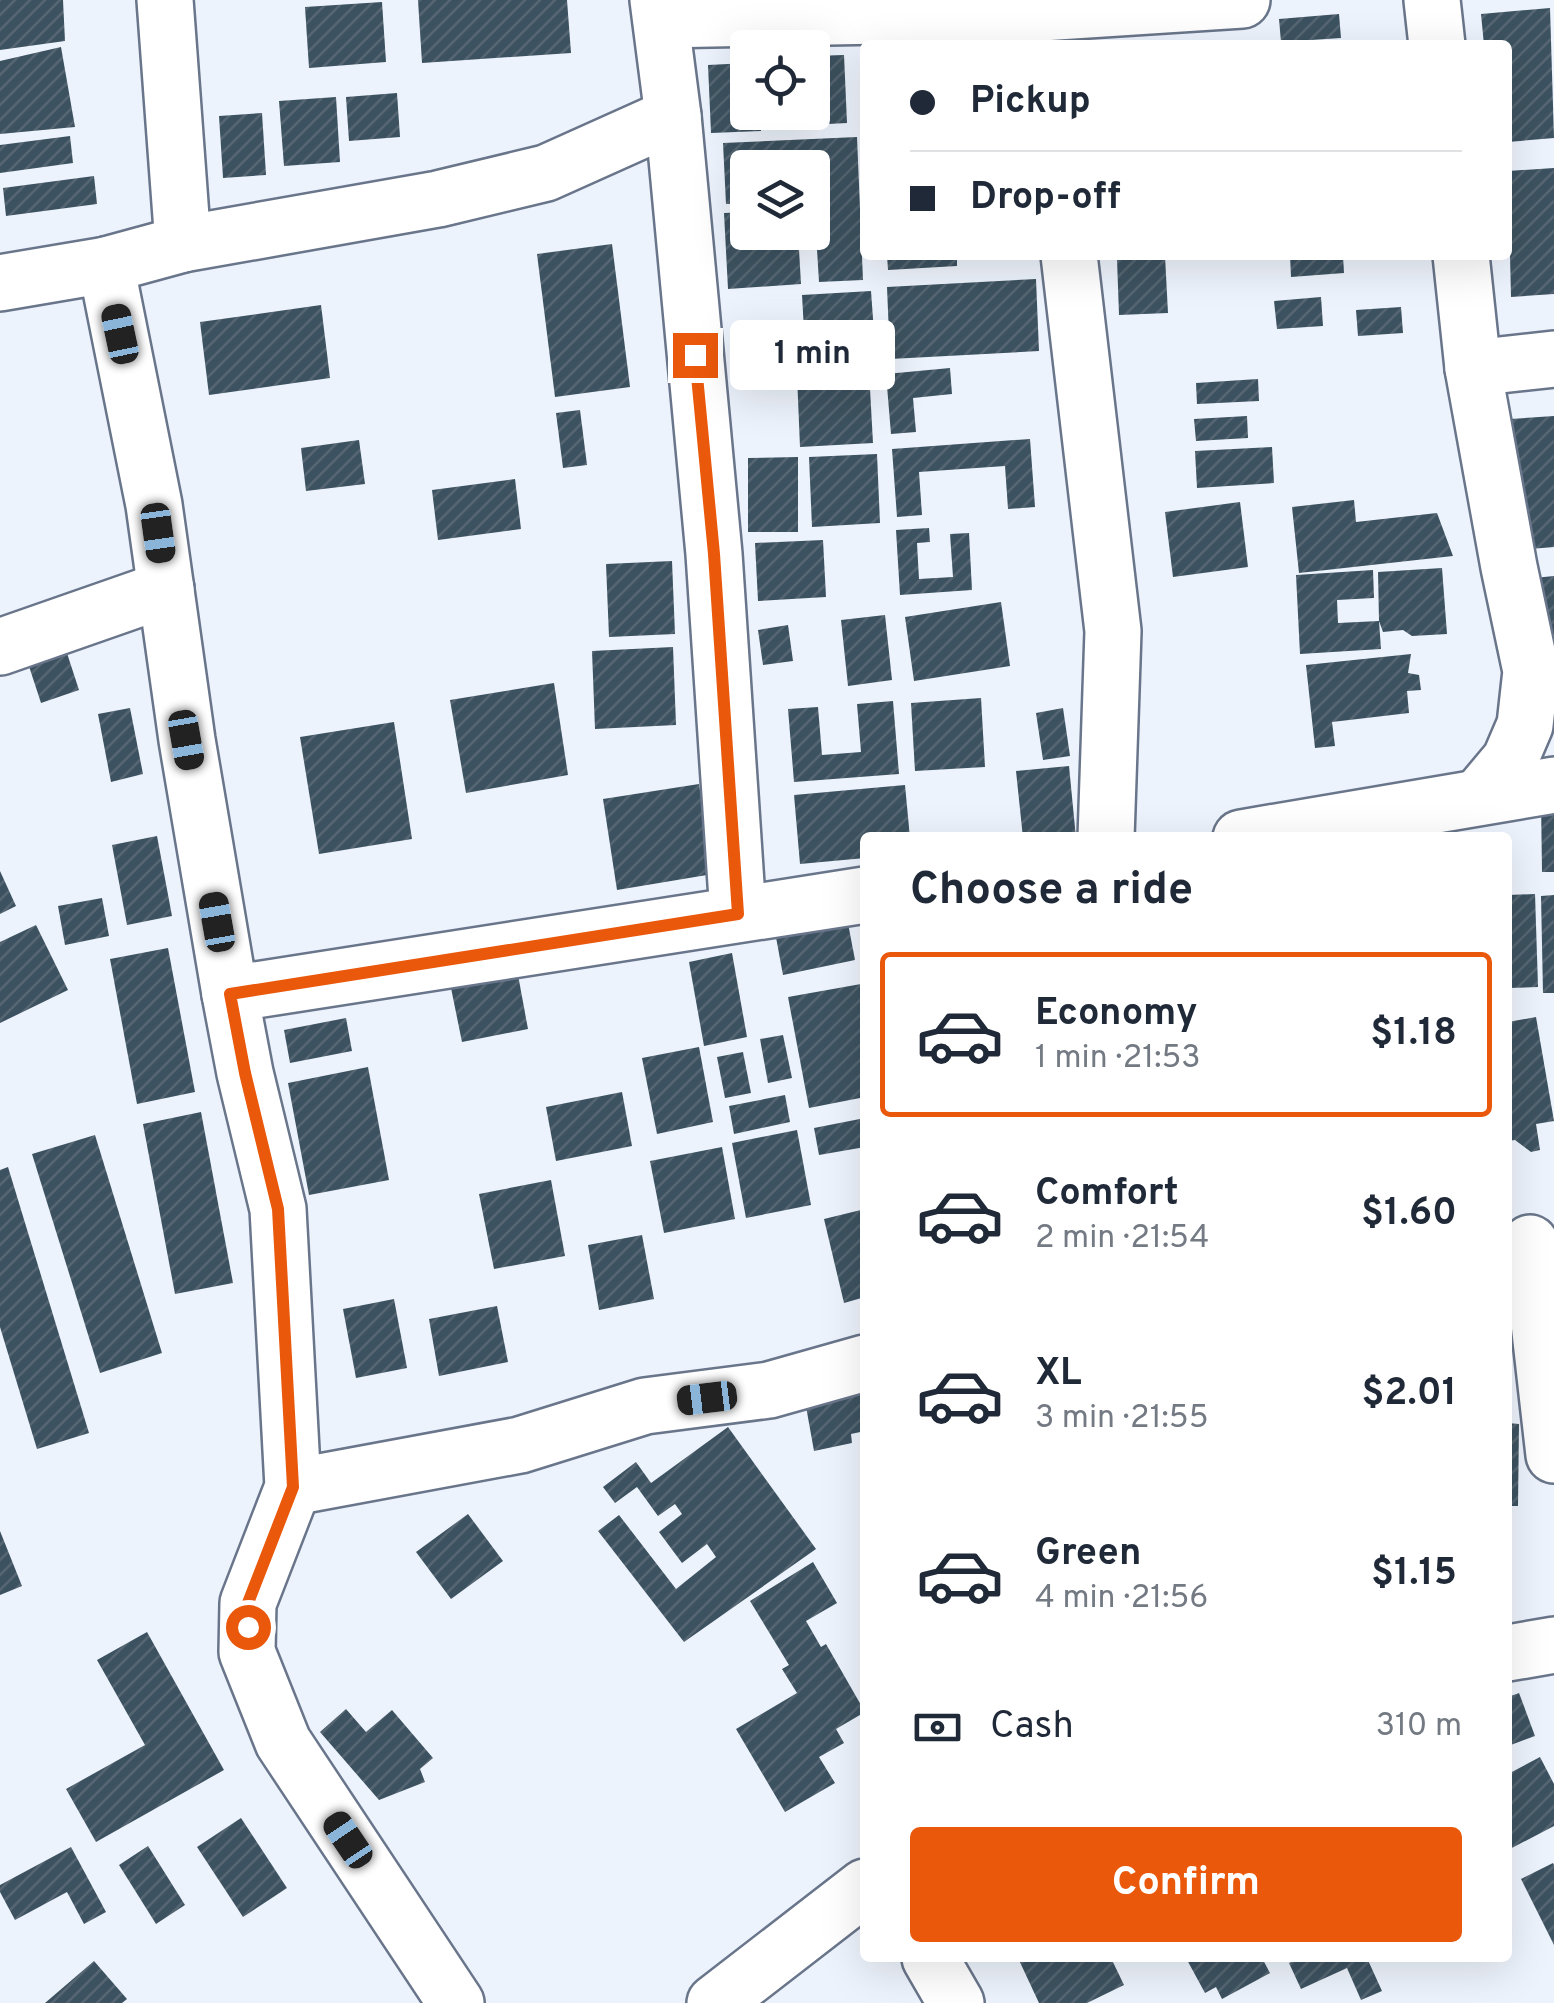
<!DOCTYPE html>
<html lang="en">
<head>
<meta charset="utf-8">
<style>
  body { margin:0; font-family:Overpass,sans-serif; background:#f2f2f3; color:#1f2937; height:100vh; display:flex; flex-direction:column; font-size:38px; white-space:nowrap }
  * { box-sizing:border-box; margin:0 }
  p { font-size:32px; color:#747a83 }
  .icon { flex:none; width:55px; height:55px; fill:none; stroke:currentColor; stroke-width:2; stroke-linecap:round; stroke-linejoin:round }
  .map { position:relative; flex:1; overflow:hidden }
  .panel { position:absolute; left:860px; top:832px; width:652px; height:1130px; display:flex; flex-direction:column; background:#fff; border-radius:10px; box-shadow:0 10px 40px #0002 }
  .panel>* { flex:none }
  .guide { position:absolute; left:860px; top:40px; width:652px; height:220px; border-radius:10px; box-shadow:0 10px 40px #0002; display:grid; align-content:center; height:220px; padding:0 50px; background:#fff }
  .buttons { position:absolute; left:730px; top:30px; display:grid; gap:20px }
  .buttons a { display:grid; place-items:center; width:100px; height:100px; border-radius:10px; background:#fff; box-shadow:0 10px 40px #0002; font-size:50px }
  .end { position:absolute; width:45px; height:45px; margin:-22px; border:12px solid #ea580c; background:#fff; box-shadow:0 0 0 5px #fff }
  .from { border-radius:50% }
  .bubble { position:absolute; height:70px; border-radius:10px; background:#fff; box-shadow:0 10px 40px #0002; font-size:32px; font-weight:700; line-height:70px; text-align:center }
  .car { position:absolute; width:30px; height:60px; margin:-30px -15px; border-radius:12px; box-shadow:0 0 8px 2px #0007; background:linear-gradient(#222 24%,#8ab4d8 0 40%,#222 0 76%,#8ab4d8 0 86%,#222 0) }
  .guide b { display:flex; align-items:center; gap:35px; height:95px; font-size:38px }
  .guide b+b { border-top:2px solid #e0e1e3 }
  .guide i { width:25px; height:25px; background:#1f2937 }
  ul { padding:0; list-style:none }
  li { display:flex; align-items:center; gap:30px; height:165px; margin:0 20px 15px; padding:0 30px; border:5px solid transparent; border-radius:10px }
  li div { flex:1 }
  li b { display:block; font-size:38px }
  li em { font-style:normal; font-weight:700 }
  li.current { border-color:#ea580c }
  li>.icon { width:90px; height:90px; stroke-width:1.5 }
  h2 { padding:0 50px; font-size:45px; line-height:120px }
  .pay { display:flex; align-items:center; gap:25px; height:110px; padding:0 50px; font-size:38px }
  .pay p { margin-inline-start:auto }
  .cta { display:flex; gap:20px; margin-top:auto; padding:20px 50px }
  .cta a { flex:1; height:115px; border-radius:10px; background:#ea580c; color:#fff; font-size:40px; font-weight:700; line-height:115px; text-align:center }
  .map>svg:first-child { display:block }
</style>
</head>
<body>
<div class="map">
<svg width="1554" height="2003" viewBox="0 0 1554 2003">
  <defs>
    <pattern id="building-hatch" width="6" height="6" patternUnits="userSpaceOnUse" patternTransform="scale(2.5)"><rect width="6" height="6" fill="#3d5260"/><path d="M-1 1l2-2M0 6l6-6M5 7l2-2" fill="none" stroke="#556672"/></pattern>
  </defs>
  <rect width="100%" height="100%" fill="#edf3fc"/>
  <!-- building -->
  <g fill="url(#building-hatch)">
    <path d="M0,0H63L65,41L0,50Z"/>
    <path d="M418,0H567L571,53L422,63Z"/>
    <path d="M382,2L386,62L309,68L305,7Z"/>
    <path d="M1550,8L1554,138L1508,142V45H1484L1481,14Z"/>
    <path d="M1339,14L1341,38L1281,42L1279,19Z"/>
    <path d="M61,47L75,127L0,134V61Z"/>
    <path d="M844,55L847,123L772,127L771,112H812V56Z"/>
    <path d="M748,63V112H760L761,131L711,133L708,65Z"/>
    <path d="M397,93L400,137L349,141L346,97Z"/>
    <path d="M336,97L340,162L284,166L279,101Z"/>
    <path d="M262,113L266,175L223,178L219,116Z"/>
    <path d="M70,136L73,163L0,173V145Z"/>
    <path d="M857,137L863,280L819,282L812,168H748V203L726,204L723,143Z"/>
    <path d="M1554,168V294L1511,297L1508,171Z"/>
    <path d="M94,176L97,204L6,216L3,188Z"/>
    <path d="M748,212V232H798L801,284L728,289L724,213Z"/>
    <path d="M612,244L630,387L555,397L537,254Z"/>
    <path d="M887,255H957V266L888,270Z"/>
    <path d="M1290,255H1343L1344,273L1291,277Z"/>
    <path d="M1165,256L1168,313L1119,315L1117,259Z"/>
    <path d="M1036,279L1039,351L890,359L887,287Z"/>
    <path d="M871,291L876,360L806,365L802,295Z"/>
    <path d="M1321,297L1323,326L1277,329L1274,301Z"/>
    <path d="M321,305L330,378L209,395L200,322Z"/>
    <path d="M1401,307L1403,333L1358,336L1356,310Z"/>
    <path d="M950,368L952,394L913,398L916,432L891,434L886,374Z"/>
    <path d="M869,371L873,443L800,447L797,375Z"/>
    <path d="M1258,379L1259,401L1197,404L1196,383Z"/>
    <path d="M580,410L587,465L563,468L556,413Z"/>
    <path d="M1247,416L1248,438L1196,441L1194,419Z"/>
    <path d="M1554,416V547L1519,550L1510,419Z"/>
    <path d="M1030,439L1035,507L1008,509L1005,466L919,472L922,515L897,517L892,449Z"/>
    <path d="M359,440L365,484L306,491L301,448Z"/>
    <path d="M1272,447L1274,483L1197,488L1195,451Z"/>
    <path d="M877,454L880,523L812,527L809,457Z"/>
    <path d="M798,457V532H748V458Z"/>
    <path d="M515,479L521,529L438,540L432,490Z"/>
    <path d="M1354,500L1356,522L1437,513L1453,556L1299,573L1292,507Z"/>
    <path d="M1240,502L1248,567L1173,577L1165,512Z"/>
    <path d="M929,528L930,542L917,543L919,579L953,577L950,534L969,533L972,590L900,595L896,530Z"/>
    <path d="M823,540L826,597L758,601L755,543Z"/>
    <path d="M672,561L675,634L609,637L606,564Z"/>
    <path d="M1442,568L1447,634L1412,636L1403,630L1383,632L1379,621L1381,649L1300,654L1296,575L1373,570L1374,598L1337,600L1338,623L1379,621L1378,572Z"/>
    <path d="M1554,576V669L1534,578Z"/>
    <path d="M1001,602L1010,666L914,681L905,617Z"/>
    <path d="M885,615L892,680L848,686L841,620Z"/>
    <path d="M788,625L793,661L763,665L758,630Z"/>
    <path d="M63,641L79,690L41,703L25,654Z"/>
    <path d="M673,647L676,725L595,729L592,651Z"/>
    <path d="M1411,654L1408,673L1419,675L1421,690L1407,691L1409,713L1332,722L1335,746L1315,748L1306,665Z"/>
    <path d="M554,683L568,775L466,793L450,700Z"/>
    <path d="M981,698L985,767L915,771L911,703Z"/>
    <path d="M893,701L899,774L794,782L788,709L818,707L822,755L861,752L857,704Z"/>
    <path d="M130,708L143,774L111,782L98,714Z"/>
    <path d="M1063,708L1070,756L1043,760L1036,713Z"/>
    <path d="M394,722L412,839L319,854L300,737Z"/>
    <path d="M1069,766L1076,838H1023L1016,771Z"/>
    <path d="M699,784L713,874L617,890L603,799Z"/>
    <path d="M905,785L910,838H865V858L800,864L794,795Z"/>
    <path d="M1554,800V872H1542L1541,801Z"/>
    <path d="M157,836L172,916L127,925L112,845Z"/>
    <path d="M0,871L16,906L0,914Z"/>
    <path d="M1535,894L1538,987L1508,988V895Z"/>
    <path d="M1554,895V993H1543L1541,896Z"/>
    <path d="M102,898L109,936L65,945L58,906Z"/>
    <path d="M847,918L855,960L783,975L775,932Z"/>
    <path d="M36,925L68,990L0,1023V942Z"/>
    <path d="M168,948L195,1092L137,1104L110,959Z"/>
    <path d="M732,953L747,1037L704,1046L689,962Z"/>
    <path d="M518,975L528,1029L462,1042L451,988Z"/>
    <path d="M861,984L865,1006V1097L809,1108L788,997Z"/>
    <path d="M1536,1017L1554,1121L1536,1124L1540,1150L1531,1152L1515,1140L1508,1141V1022Z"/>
    <path d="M346,1018L352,1051L290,1063L284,1030Z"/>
    <path d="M783,1035L792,1078L768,1083L760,1039Z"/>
    <path d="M699,1047L713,1122L657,1134L642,1058Z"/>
    <path d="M743,1052L751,1093L725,1098L717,1057Z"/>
    <path d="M368,1067L389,1180L309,1195L288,1083Z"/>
    <path d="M622,1092L632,1146L556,1161L546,1107Z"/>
    <path d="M785,1095L790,1122L734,1134L729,1106Z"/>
    <path d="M201,1112L233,1283L175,1294L143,1124Z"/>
    <path d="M865,1118V1147L819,1155L814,1128Z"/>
    <path d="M797,1130L811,1205L746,1218L732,1143Z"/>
    <path d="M95,1135L162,1353L100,1373L32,1154Z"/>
    <path d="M722,1147L735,1219L664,1233L650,1161Z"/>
    <path d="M8,1167L89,1433L37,1449L0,1327V1170Z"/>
    <path d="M551,1180L565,1256L494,1269L479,1194Z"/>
    <path d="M865,1209V1297L844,1303L824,1219Z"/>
    <path d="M642,1235L654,1299L599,1310L588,1245Z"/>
    <path d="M394,1299L407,1368L356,1378L343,1309Z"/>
    <path d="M497,1306L508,1362L439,1376L429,1319Z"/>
    <path d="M865,1389V1431L851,1434L852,1443L814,1451L805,1401Z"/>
    <path d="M1508,1423L1519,1424L1518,1506H1508Z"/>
    <path d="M728,1427L816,1549L684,1642L598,1531L619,1515L676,1589L716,1557L707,1544L682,1563L659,1532L682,1514L675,1504L658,1516L637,1487L615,1503L603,1487L636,1462L651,1483Z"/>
    <path d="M468,1514L503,1561L451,1599L416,1552Z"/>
    <path d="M0,1531L22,1586L0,1595Z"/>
    <path d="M813,1562L837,1603L806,1621L821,1647L826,1644L865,1712L836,1729L844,1743L819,1757L835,1783L785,1812L736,1729L797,1693L782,1669L789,1665L750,1601Z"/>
    <path d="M147,1632L224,1770L96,1842L66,1789L145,1745L97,1660Z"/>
    <path d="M1519,1693L1535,1736L1508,1746V1697Z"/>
    <path d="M346,1709L366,1732L392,1710L433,1758L420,1769L425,1782L379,1800L320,1732Z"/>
    <path d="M1540,1757L1554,1784V1826L1508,1850V1774Z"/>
    <path d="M241,1818L287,1888L243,1917L197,1847Z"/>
    <path d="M148,1846L185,1905L156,1924L119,1865Z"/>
    <path d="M71,1847L106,1912L84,1924L67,1892L15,1920L0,1892V1885Z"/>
    <path d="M1553,1863L1554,1865V1945L1521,1879Z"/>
    <path d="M1018,1958H1111L1124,1985L1087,2003H1039Z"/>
    <path d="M1186,1958H1262L1270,1973L1222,1999L1216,1987L1205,1993Z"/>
    <path d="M1301,1958H1367L1382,1991L1361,2000L1347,1968L1301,1989L1289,1963Z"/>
    <path d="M94,1961L127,1999L122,2003H45Z"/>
  </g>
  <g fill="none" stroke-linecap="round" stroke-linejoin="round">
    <!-- minor casing -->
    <g stroke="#69758a" stroke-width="60">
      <g id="minor">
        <path d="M165,0L183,244"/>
        <path d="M658,0L673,116L714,554L738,914"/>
        <path d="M1432,0L1437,45"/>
        <path d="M661,20L1041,13L1242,0"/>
        <path d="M1069,255L1113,631L1106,838"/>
        <path d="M1461,255L1473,368L1509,567L1531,671L1525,725L1510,760L1479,797"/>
        <path d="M106,265L154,505L187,740L230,994L245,1073L278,1209L293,1487L248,1603L247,1652L283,1742L456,2003"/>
        <path d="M0,283L106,265L183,244L438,199L546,173L673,116"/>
        <path d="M1473,368L1554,359"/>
        <path d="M0,647L166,589"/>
        <path d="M1241,838L1554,785"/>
        <path d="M230,994L865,895"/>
        <path d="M1530,1243L1554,1455"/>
        <path d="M293,1487L520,1445L645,1406L769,1390L865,1363"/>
        <path d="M1508,1653L1554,1645"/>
        <path d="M930,1958L956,2003"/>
        <path d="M715,2003L865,1887"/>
      </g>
    </g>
    <!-- minor -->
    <use href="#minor" stroke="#fff" stroke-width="55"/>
  </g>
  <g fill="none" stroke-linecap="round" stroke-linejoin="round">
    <!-- route -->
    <path stroke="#ea580c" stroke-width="12" d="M248,1627V1603L293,1487L278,1209L245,1073L230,994L738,914L714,554L695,355"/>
  </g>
</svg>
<div class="buttons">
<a><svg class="icon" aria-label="locate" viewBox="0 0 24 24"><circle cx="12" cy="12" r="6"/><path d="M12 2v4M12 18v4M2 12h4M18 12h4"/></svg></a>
<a><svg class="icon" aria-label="layers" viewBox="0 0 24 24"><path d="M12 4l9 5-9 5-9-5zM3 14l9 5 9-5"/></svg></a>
</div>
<i class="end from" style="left:248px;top:1627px"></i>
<i class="end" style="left:695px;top:355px"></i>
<div class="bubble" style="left:730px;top:320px;width:165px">1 min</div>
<i class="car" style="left:120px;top:334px;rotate:348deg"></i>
<i class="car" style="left:158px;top:533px;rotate:172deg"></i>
<i class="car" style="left:186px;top:740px;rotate:170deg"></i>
<i class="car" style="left:217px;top:922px;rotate:350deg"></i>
<i class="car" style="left:707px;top:1398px;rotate:263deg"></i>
<i class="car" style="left:348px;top:1840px;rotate:326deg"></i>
<div class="guide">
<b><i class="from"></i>Pickup</b>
<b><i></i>Drop-off</b>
</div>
<section class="panel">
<h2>Choose a ride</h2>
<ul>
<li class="current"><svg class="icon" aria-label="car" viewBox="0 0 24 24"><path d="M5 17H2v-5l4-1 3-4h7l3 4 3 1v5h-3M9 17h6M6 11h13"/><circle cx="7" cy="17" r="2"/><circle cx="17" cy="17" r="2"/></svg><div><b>Economy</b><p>1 min · 21:53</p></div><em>$1.18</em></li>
<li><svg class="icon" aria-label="car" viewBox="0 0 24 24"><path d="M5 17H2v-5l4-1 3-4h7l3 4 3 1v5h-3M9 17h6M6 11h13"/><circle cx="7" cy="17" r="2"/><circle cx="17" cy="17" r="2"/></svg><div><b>Comfort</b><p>2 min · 21:54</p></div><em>$1.60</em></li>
<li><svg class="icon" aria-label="car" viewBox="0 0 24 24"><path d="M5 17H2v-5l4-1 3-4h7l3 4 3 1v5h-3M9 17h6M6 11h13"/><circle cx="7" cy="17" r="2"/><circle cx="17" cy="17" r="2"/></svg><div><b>XL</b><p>3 min · 21:55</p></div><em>$2.01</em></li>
<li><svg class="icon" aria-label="car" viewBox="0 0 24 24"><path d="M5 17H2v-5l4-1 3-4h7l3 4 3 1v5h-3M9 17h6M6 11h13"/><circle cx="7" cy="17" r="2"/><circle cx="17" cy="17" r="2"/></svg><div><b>Green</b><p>4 min · 21:56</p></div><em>$1.15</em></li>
</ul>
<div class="pay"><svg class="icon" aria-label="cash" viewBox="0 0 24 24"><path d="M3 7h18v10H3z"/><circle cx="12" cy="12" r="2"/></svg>Cash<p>310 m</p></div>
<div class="cta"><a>Confirm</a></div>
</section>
</div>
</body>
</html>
